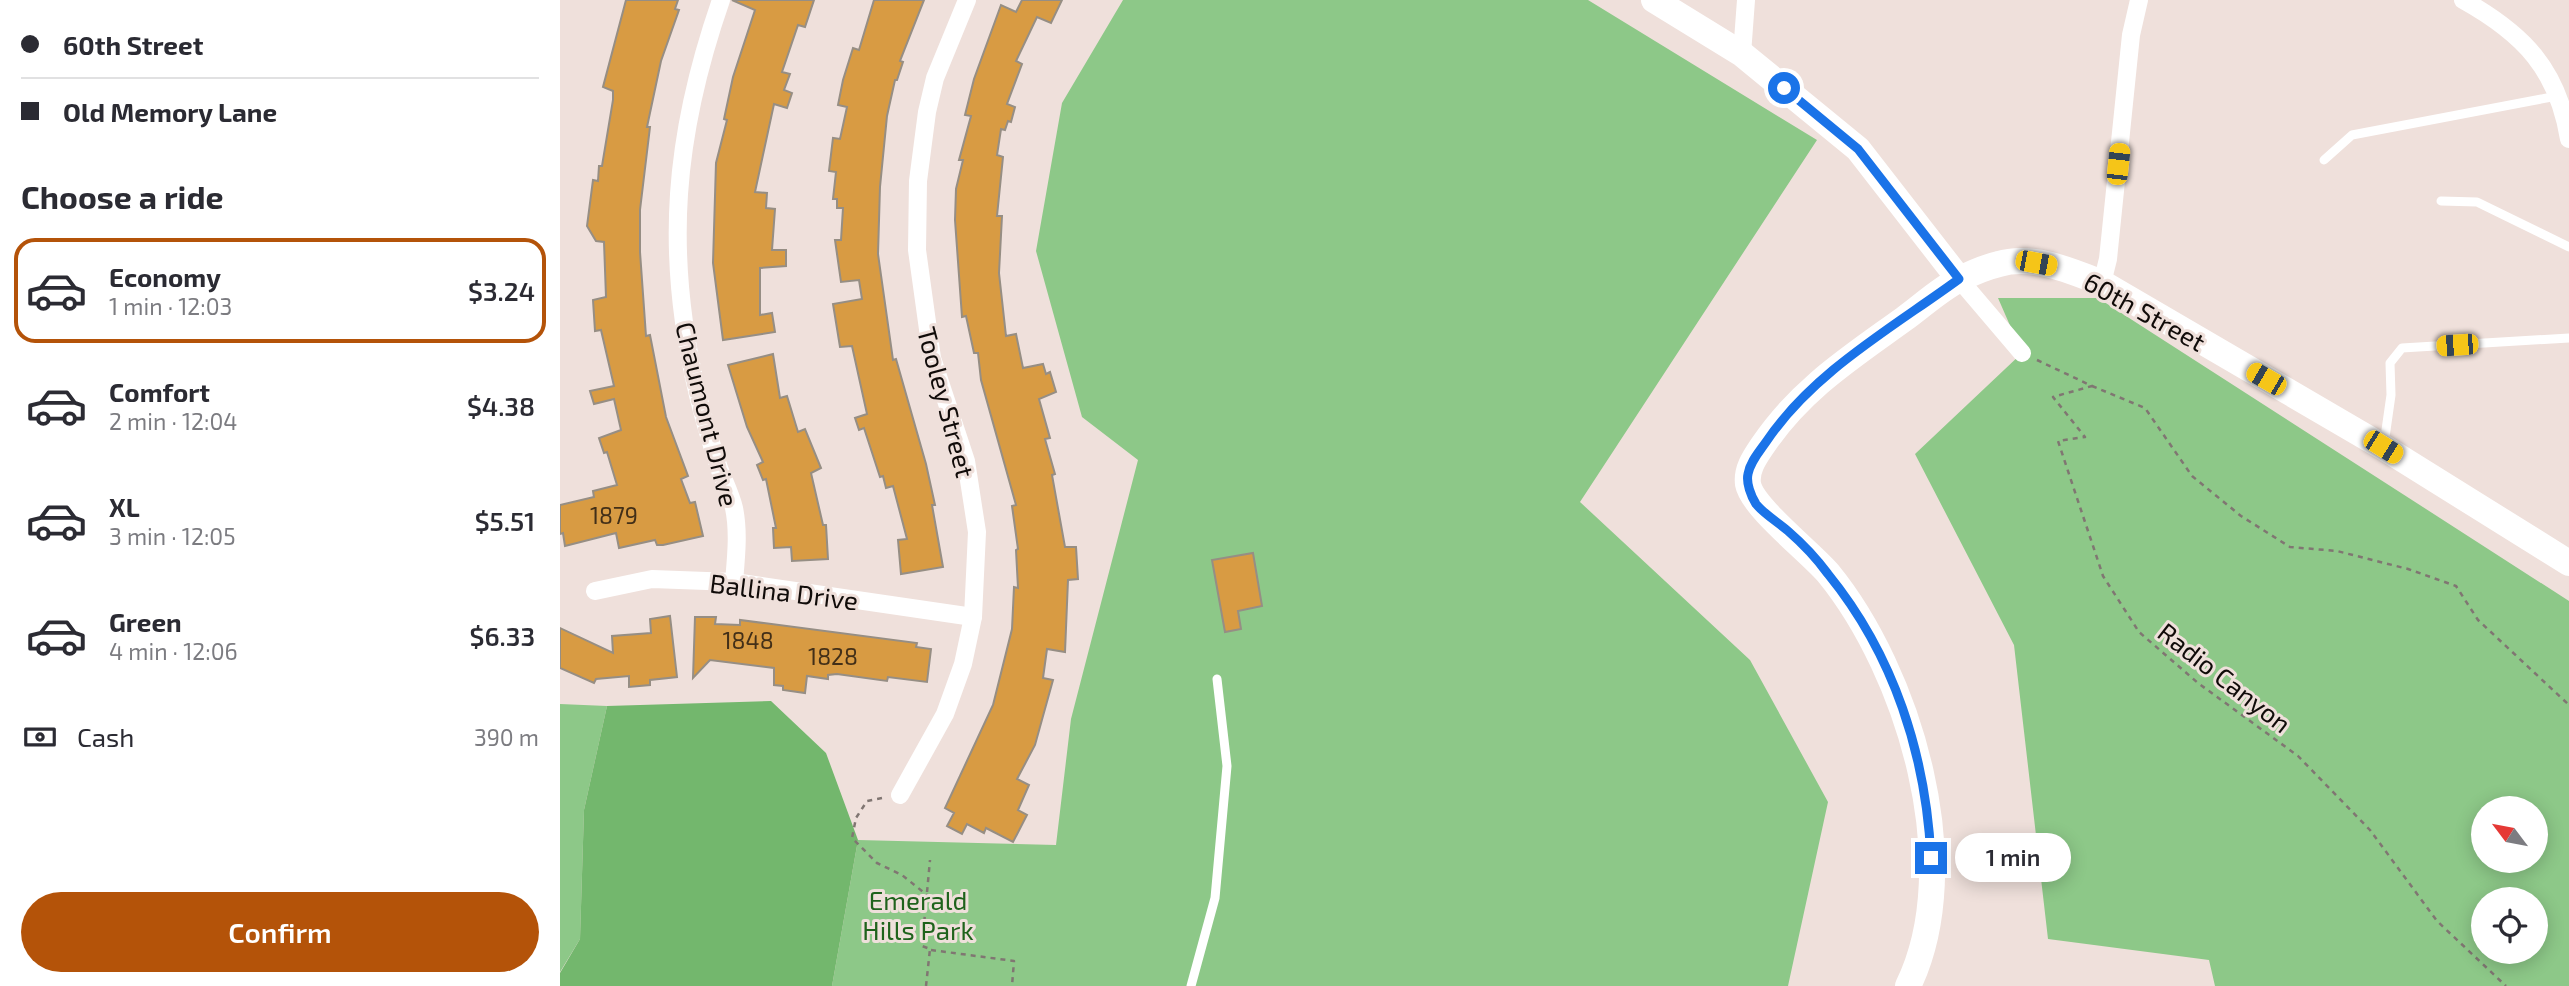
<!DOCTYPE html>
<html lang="en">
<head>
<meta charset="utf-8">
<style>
  body { margin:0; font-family:"Exo 2",sans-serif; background:#f7f7f7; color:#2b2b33; height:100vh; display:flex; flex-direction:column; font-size:26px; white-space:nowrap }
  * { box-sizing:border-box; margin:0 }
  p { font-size:23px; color:#7c7c81 }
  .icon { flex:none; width:38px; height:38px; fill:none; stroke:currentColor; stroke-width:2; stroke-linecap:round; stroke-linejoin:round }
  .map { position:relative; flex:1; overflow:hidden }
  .drawer { display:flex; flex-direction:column; background:#fff; width:560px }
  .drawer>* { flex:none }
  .banner { display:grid; align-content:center; height:154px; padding:0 21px; background:#fff }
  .needle { width:46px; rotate:302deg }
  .controls { position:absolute; left:1911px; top:796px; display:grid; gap:14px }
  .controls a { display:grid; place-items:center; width:77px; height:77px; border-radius:50%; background:#fff; box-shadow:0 4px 18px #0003; font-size:35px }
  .end { position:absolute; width:32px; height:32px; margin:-16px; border:9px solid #1a73e8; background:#fff; box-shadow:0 0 0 4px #fff }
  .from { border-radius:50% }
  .bubble { position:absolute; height:49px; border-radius:24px; background:#fff; box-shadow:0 4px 18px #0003; font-size:23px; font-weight:600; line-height:49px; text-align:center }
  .car { position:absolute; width:21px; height:42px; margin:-21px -10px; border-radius:9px; box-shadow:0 0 5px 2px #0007; background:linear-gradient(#f5c518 24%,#345 0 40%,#f5c518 0 76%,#345 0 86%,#f5c518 0) }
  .banner b { display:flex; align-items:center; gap:24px; height:66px; font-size:26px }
  .banner b+b { border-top:2px solid #e1e1e2 }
  .banner i { width:18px; height:18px; background:#2b2b33 }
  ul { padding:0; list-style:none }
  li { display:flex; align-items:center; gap:21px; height:105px; margin:0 14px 10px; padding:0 7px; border:4px solid transparent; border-radius:21px }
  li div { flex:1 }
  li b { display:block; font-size:26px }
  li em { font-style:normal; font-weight:600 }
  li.current { border-color:#b45309 }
  li>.icon { width:63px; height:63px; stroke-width:1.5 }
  h2 { padding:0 21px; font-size:32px; line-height:84px }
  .pay { display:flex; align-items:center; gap:18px; height:77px; padding:0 21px; font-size:26px }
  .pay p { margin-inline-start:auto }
  .primary-button { display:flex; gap:14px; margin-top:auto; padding:14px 21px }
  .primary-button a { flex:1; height:80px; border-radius:42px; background:#b45309; color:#fff; font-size:28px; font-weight:600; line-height:80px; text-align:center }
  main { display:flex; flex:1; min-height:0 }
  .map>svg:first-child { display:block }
</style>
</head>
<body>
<main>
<section class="drawer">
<div class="banner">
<b><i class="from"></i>60th Street</b>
<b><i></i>Old Memory Lane</b>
</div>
<h2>Choose a ride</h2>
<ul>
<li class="current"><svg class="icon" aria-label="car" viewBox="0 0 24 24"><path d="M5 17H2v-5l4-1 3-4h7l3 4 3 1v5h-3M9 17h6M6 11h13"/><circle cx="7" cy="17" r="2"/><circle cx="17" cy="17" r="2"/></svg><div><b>Economy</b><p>1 min · 12:03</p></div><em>$3.24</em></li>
<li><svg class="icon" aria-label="car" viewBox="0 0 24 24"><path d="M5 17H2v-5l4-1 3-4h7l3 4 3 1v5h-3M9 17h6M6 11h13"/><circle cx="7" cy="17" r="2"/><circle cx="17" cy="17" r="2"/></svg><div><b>Comfort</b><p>2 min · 12:04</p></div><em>$4.38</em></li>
<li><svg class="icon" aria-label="car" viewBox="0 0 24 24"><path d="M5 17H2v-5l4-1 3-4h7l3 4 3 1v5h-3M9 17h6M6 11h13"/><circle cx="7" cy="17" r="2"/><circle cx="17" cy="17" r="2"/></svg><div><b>XL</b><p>3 min · 12:05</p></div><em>$5.51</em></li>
<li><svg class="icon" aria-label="car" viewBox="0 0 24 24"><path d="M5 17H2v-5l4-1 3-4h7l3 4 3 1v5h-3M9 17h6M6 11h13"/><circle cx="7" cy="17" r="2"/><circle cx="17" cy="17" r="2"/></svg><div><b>Green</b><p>4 min · 12:06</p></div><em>$6.33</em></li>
</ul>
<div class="pay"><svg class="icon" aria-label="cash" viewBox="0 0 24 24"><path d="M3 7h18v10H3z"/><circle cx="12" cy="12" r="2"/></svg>Cash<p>390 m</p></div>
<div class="primary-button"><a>Confirm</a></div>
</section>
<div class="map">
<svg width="2009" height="986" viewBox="0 0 2009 986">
  <rect width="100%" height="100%" fill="#efe0db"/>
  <!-- green -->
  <g fill="#8dc888" fill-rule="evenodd">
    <path d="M563,0H1028L1257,140L1020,502L1190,660L1268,802L1228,986H272L298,840L496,845L511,719L578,460L522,417L476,251L502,103Z"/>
    <path d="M1438,298H1538L2009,601V986H1655L1649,960L1488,939L1454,645L1355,454L1462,353ZM1923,808H1976V861H1923ZM1923,900H1976V952H1923Z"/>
    <path d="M0,704L47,706L24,810L20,939L0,972Z"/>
  </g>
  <!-- forest -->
  <path fill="#73b76d" d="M211,701L266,753L298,840L272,986H0V973L20,939L24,810L47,706Z"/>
  <!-- building -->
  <g fill="#d89b43" stroke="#968e84" stroke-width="2">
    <path d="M66,0H118L115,9L119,10L101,61L87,127H90L80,210V252L86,336L90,335L106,417L128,476L121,479L130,503L135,502L143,536L103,545H97L95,540L59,548L56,533L5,546L3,533L0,534V505L34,497L33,491L57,485L47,452L44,453L39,438L61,430L54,399L34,404L30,391L54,386L41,330L35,331L33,300L46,297L44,242L36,241L27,226L33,180L38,181L39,166H42L53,100V91L43,87Z"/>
    <path d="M172,0H254L245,27L238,25L222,72L230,74L224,90L232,93L227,108L214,104L195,192L207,193L206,208L215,209L212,250H226V266L200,268V315L212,313L215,332L163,340L153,263L156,163L167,120L164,119L173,77L195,10Z"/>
    <path d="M314,0H364L340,61L343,62L337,80H335L327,116L320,187L318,254L333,360L336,359L366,464L375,505H372L383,567L341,574L338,540L347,539L342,520L333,486L326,488L323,476L320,477L304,428L299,430L295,418L307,414L292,346L280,347L273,304L302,299L299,280L281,282L275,240H281L283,208H277V199H273L276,172L269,171L273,138L280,139L287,107L278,105L283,80L293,48L299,50Z"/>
    <path d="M462,0H502L491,23L477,17L456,61L462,64L447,104L455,107L451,122L448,121L445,130L441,129L437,155L443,157L437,216H442L439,273L446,336L456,334L463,368L483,364L486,374L490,372L496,392L479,399L490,438L485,439L495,474L492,475L505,547H516L518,579L508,580L505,652L487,649L483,678L493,680L475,745L457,779L469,785L458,810L467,815L453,842L426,828L424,833L407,824L402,834L387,826L394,813L385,808L433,705L452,629L454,587L458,588L456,550L458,549L452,506L456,505L421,380L418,353H414L406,316L402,317L395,220L396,189L403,160H399L411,116L405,115L414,79L441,5L456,12Z"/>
    <path d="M213,354L220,398L227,396L238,432L245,429L261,468L251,473L263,525H266L268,559L232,561L231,547L214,548L213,528H216L206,479L203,480L197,465L203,462L187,427L168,365Z"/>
    <path d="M693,553L702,606L678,611L681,629L665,632L652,560Z"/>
    <path d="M110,616L117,677L90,680V685L69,687V676L36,679L34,683L0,668V628L53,653L52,636L91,633L90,619Z"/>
    <path d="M135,617H156L155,624L180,625V620L357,643L356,647L371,649L367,682L328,677L327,681L277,674L268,675V679L247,676L245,693L223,690V686L214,685V668L150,660L133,678Z"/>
  </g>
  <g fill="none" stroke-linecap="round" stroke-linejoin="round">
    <!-- path -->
    <g stroke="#807672" stroke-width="2.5" stroke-dasharray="5 5" stroke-linecap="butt">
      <path d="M1477,360L1532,386L1493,397L1525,437L1498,441L1543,576L1579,632L1638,683L1738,756L1810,830L1877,921L1946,986"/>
      <path d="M1532,386L1585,408L1632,476L1681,516L1730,547L1777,551L1848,569L1896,586L1918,620L2009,705"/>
      <path d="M322,798L307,801L296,818L292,838L317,863L342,875L367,895"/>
      <path d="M371,950L454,961L452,986"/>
      <path d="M366,986L370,949L362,946L370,860"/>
    </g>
    <!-- lane -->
    <g stroke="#fff" stroke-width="9">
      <path d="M1764,160L1792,135L1997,96"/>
      <path d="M1881,201L1917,202L2009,247"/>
      <path d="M1824,444L1831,395L1830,363L1842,348L2009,338"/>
      <path d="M631,986L655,898L667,766L657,679"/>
    </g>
    <!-- street -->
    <g stroke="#fff" stroke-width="18">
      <path d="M161,0C114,135 104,252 137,391C143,417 151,443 159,468C164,481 171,495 174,508C179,532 176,558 174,582"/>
      <path d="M1903,0C1964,34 1998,70 2009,139"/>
      <path d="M1182,54L1186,0"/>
      <path d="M1399,279L1462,353"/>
      <path d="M1542,283L1548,259L1571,35L1579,0"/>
      <path d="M35,591L92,579L174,582L413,617"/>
      <path d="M340,795L385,714L403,664L413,617L417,532L406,461L372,358L357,250L358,181L367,112L375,78L407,0"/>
    </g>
    <!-- secondary -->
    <g stroke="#fff" stroke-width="26">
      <path d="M1094,0L1182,54L1298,149L1399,279"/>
      <path d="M1348,986C1407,865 1349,672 1268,573C1249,551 1192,507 1188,484C1186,469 1195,457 1203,445C1241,389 1290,358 1344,319C1362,306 1380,289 1400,279C1412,273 1426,267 1439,264C1472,254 1512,271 1542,283L1823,447L2009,563"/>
    </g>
  </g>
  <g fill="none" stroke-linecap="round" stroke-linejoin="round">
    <!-- route -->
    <path stroke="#1a73e8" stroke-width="9" d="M1224,88L1298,149L1399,279C1332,328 1253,372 1206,442C1199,452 1190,462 1188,474C1186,483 1191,496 1196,504C1204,514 1219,523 1228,531C1243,544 1257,559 1268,574C1334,655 1366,755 1371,858"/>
  </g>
  <g text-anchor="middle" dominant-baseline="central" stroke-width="6" stroke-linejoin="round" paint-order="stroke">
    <!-- number labels -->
    <g font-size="23" fill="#422f18">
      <text x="54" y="515">1879</text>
      <text x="188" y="640">1848</text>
      <text x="273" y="656">1828</text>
    </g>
    <!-- street labels -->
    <g font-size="26" fill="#100b09" stroke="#efe0db">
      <text transform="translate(1585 311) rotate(29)">60th Street</text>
      <text transform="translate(387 402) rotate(75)">Tooley Street</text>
      <text transform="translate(148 414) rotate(76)">Chaumont Drive</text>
      <text transform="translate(224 591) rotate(7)">Ballina Drive</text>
      <text transform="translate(1665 677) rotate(38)">Radio Canyon</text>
    </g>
    <!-- park labels -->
    <g font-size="26" fill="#1f631c" stroke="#efe0db">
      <text x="358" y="899">Emerald<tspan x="358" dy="30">Hills Park</tspan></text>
    </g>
  </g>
</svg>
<div class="controls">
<a><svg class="needle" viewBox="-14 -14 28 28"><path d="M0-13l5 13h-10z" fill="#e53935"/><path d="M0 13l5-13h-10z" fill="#7c7c81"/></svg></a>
<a><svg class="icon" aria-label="locate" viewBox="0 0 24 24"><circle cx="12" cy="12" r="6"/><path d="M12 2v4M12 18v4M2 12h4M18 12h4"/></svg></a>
</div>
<i class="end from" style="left:1224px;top:88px"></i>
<i class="end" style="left:1371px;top:858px"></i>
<div class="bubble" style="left:1395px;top:833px;width:116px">1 min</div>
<i class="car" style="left:1558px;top:164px;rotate:6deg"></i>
<i class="car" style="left:1476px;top:263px;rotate:101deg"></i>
<i class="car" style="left:1897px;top:345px;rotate:266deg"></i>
<i class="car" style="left:1706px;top:379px;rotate:300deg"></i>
<i class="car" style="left:1823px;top:447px;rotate:122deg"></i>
</div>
</main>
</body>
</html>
